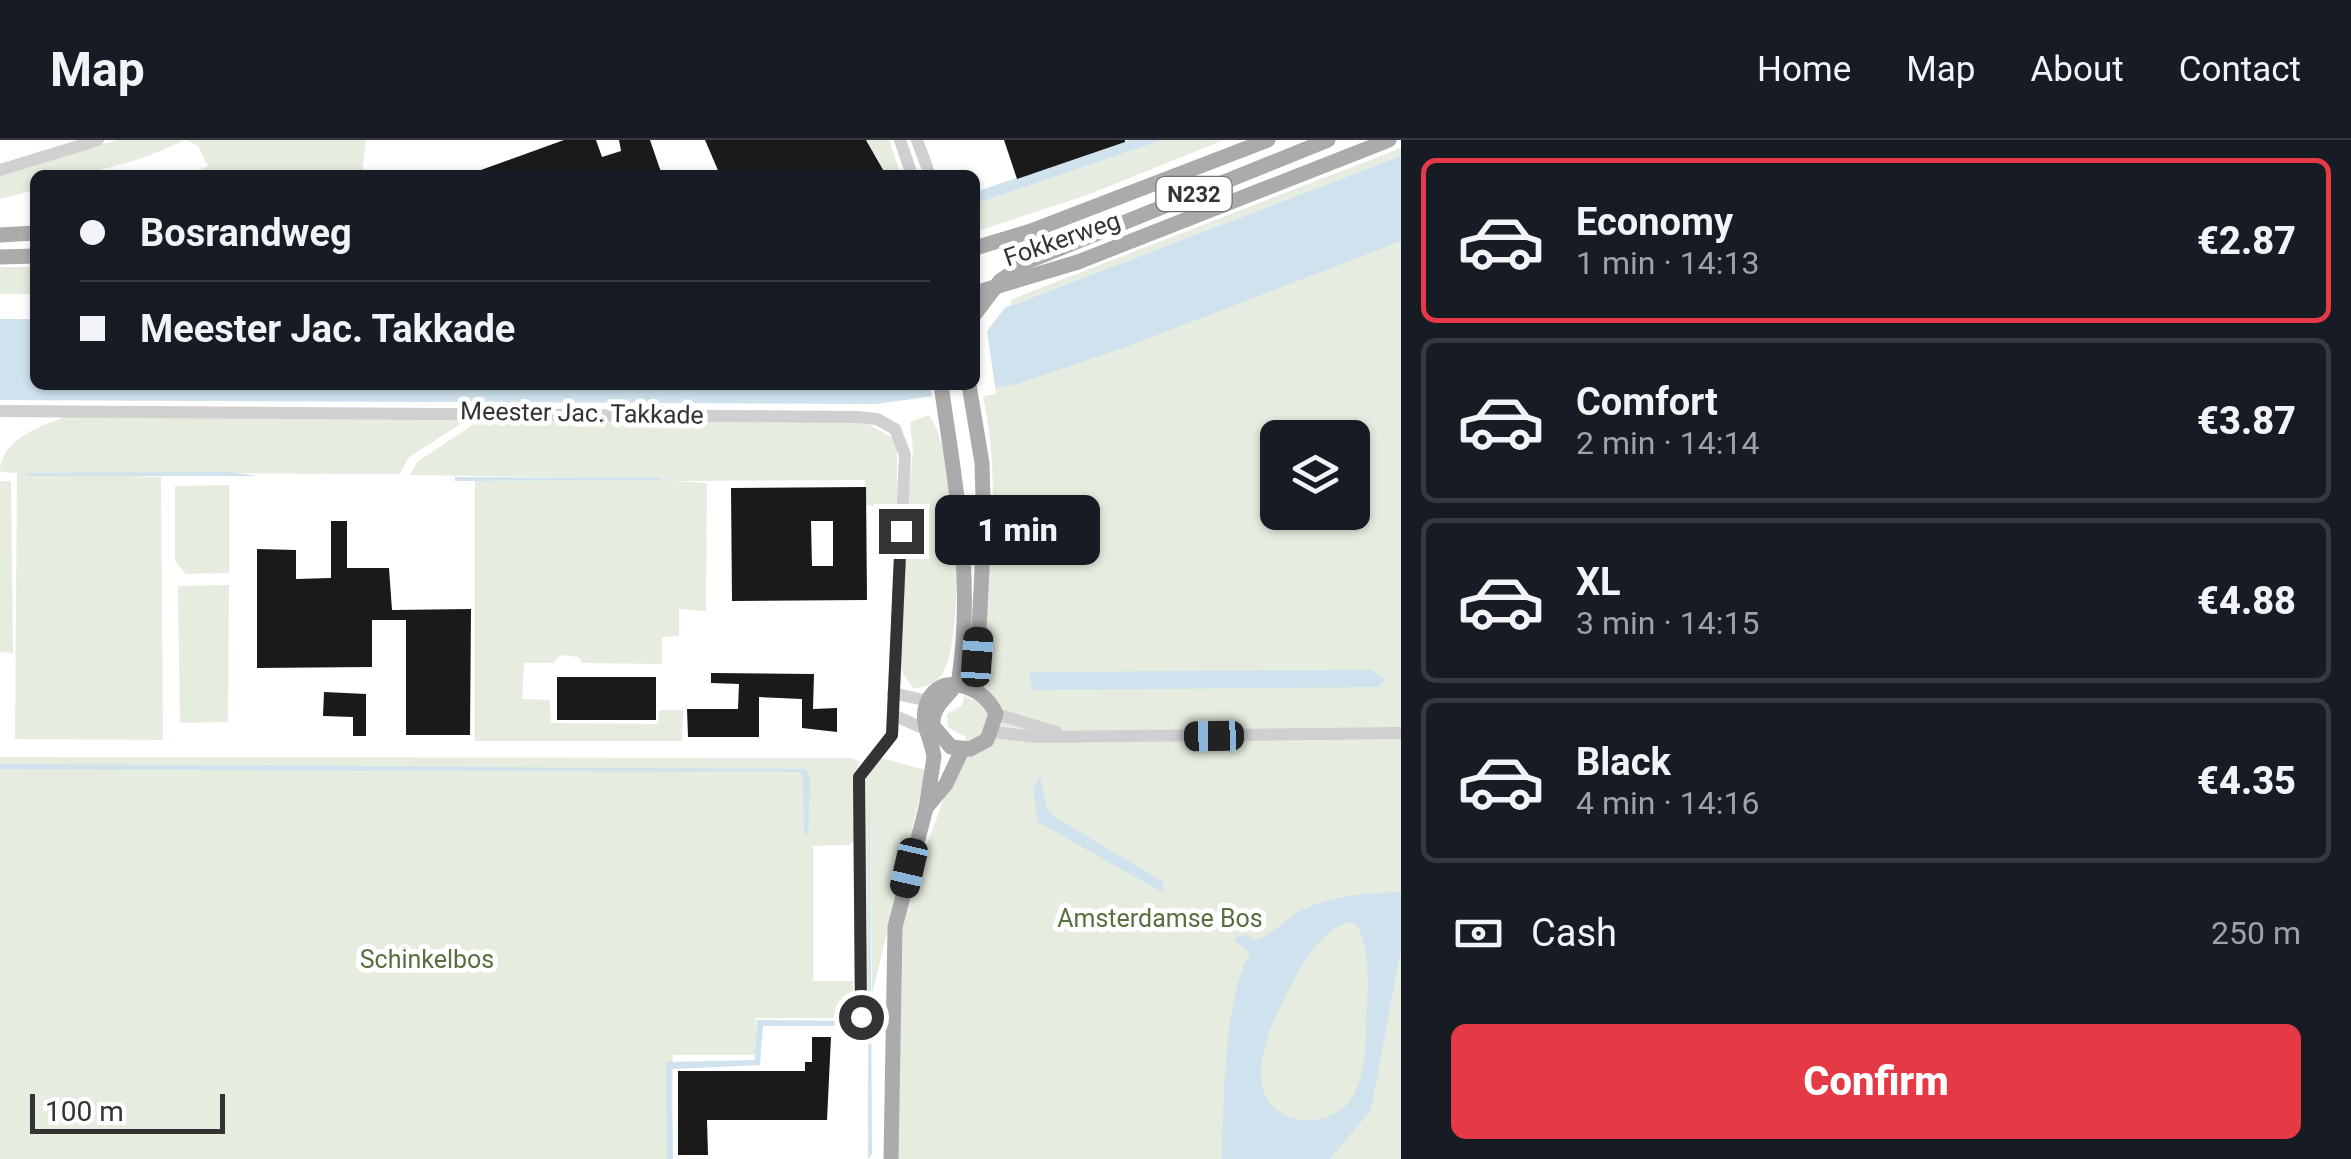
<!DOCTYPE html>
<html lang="en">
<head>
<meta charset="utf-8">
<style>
  body { margin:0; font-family:Roboto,sans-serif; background:#242831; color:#f1f3f6; height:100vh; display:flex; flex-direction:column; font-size:38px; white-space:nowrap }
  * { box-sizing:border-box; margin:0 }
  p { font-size:32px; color:#9ea1a6 }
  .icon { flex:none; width:55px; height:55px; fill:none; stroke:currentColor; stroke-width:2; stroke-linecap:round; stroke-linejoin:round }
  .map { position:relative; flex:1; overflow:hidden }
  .side { display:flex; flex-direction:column; background:#171b24; width:950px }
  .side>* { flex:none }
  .hud { position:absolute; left:30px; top:30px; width:950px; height:220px; border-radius:15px; box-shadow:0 2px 8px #0004; display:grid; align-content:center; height:220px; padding:0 50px; background:#171b24 }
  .buttons { position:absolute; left:1260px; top:280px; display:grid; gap:20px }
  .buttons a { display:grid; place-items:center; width:110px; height:110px; border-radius:15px; background:#171b24; box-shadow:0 2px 8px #0004; font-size:50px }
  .scale { position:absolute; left:30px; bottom:25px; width:195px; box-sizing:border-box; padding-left:10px; border:5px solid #333; border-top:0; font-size:28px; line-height:35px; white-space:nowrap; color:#333; -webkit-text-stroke:8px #fff; paint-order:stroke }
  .end { position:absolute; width:45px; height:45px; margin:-22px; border:12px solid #333; background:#fff; box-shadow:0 0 0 5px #fff }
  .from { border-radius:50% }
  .bubble { position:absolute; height:70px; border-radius:15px; background:#171b24; box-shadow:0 2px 8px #0004; font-size:32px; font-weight:800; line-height:70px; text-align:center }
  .car { position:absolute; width:30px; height:60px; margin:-30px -15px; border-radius:12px; box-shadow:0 0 8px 2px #0007; background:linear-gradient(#222 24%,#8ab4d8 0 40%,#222 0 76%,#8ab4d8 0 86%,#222 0) }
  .hud b { display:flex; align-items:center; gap:35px; height:95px; font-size:38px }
  .hud b+b { border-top:2px solid #363941 }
  .hud i { width:25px; height:25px; background:#f1f3f6 }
  ul { padding:18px 0 0; list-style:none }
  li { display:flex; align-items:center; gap:30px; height:165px; margin:0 20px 15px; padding:0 30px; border:5px solid #363941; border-radius:15px }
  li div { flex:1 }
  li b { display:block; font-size:38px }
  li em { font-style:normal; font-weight:800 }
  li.active { border-color:#e63946 }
  li>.icon { width:90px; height:90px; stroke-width:1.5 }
  .pay { display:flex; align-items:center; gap:25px; height:110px; padding:0 50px; font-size:38px }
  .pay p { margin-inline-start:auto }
  .button { display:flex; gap:20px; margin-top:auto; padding:20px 50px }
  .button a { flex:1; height:115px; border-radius:15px; background:#e63946; color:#fff; font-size:40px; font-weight:800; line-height:115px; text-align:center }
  header { display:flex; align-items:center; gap:60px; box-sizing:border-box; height:140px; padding:0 50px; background:#171b24; border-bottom:2px solid #363941 }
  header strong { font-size:48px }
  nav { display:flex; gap:55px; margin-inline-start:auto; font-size:35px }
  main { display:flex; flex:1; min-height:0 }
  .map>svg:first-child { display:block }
</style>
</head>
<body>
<header>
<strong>Map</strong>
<nav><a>Home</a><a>Map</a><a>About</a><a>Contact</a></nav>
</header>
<main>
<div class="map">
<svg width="1401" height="1019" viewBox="0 0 1401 1019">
  <rect width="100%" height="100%" fill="#fff"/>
  <!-- green -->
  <g fill="#e6ecdf" fill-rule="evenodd">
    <path d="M116,0H185C131,25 94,35 35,35V50L0,59V36Z"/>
    <path d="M187,0H366L362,35H190L208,26L198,6Z"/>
    <path d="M867,0H889L901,35H886Z"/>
    <path d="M1162,0H1224L1090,54L975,92V64Z"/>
    <path d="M1401,8V16L1010,166L1012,159Z"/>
    <path d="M1401,42V1019H898L896,790L966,597L948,587L947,574L962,565L964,556L974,560L979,543C987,447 1004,347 982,252ZM1278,298H1352V372H1278Z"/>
    <rect x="0" y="127" width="35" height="27"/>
    <path d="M929,275C958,313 965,484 945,529C940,542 926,548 913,548L900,529L901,429L913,311L910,282Z"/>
    <path d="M67,276L470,278L409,317L400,334L24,333L161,337L163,600L15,599L17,333L0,332C0,299 41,286 67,276Z"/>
    <path d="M483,278L864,282L897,300V362L893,368L866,365L865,340L672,341L707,343L706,471L679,469V496L662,497V524L583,523L578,517L560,515L554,523H524L522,559L550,560L551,583L658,584L659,570H683L682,601H475V341L661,339L410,335L417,322Z"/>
    <path d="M0,341H11L13,513L0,512Z"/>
    <path d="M229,345V433L186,434L175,421V346Z"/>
    <path d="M229,445L228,582L180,583L178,446Z"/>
    <path d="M0,617L851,618L860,622L854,633L855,701L849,705L813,706V841H853V878H756L757,915H673L671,1019H0Z"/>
    <path d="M881,618L926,630L872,855L870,660L869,878L864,879V649L866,636Z"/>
  </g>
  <!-- water -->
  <g fill="#cfe2ee" fill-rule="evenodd">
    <path d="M1129,0H1162L975,64V52Z"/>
    <path d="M1401,16V101L1126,207L1013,245L876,264L0,260V179H35V245H975V173L1010,166Z"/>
    <path d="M228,332L258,336H30L24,333Z"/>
    <path d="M455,337L659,338L661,340L455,341Z"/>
    <path d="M1371,530L1385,539L1379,547L1032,550L1029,532Z"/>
    <path d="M0,624L806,629L810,638L808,694L804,693L803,637L799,632L0,629Z"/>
    <path d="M1040,636L1047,669L1054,677L1164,742L1162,752L1038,682L1033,648Z"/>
    <path d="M870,659L872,1014L868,1019L869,666Z"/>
    <path d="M1401,752V808L1371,970L1330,1019H1222C1224,964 1223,860 1250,813L1235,801L1236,798L1245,794L1253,800C1272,797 1284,780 1300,771C1331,755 1367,753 1401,752ZM1349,782L1356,784C1370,807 1368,841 1367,867C1366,894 1367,934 1352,958C1331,991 1269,988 1262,944C1258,917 1270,887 1282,863C1295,837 1318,789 1349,782Z"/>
    <path d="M757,880L849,881L848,886H763L760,925L672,929L673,1019H667L666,922L755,920Z"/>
  </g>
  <!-- pier -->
  <path fill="#fff" d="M1008,164L987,191L996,254L933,264L930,245H975V169Z"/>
  <!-- building -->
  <g fill="#1a1a1a" fill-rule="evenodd">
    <path d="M564,0H596L602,17L621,11L619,0H650L662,35H467Z"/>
    <path d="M705,0H866L886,35H720Z"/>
    <path d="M1004,0H1125V2L1017,39Z"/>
    <path d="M866,347L867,460L732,461L731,348ZM811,381H833V426H812Z"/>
    <path d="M331,381H347V428H389L392,470L471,469L470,595H406V480H372V527L257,528V409L296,410V439L331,438Z"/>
    <path d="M711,533L814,534L813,569L837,568V592L802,588V559L759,557V597H688L687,569H738L739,544L711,543Z"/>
    <rect x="557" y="537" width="99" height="43"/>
    <path d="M324,552L366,554V596H353V577L323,576Z"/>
    <path d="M812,897H831L827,980H707L708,1015H678V931H805V922H812Z"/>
  </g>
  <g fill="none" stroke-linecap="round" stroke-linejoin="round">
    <!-- minor -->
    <g stroke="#d0d0d0" stroke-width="12">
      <path d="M900,0L912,35"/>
      <path d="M917,0L930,35"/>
      <path d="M0,30L98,0"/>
      <path d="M0,271L857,277L877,279L895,289L905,315L892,595L859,637L861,877"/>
      <path d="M893,553L928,561"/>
      <path d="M996,574L1056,592"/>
      <path d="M893,575L925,589"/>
      <path d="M992,592L1037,597L1401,593"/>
    </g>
    <!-- major -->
    <g stroke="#ababab" stroke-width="15">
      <path d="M0,95L35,93"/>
      <path d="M975,108L1031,91L1268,0"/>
      <path d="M0,117L35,116"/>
      <path d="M1078,122L1389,0"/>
      <path d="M975,174L1000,141L1029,121L1328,0"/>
      <path d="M969,245L982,323L984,390L976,548"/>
      <path d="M926,668L946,644L962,610"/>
      <path d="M891,1019L895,787L926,668L934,617C932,600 922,587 925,570C933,528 984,544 996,574L987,600L970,609L951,607L933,586C931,563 952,557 959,538C974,439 955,343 941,245"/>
    </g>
    <!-- major-bridge -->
    <path stroke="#ababab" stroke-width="15" d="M975,153L1078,122"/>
  </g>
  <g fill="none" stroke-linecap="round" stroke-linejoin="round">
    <!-- route -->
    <path stroke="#333" stroke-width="12" d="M861,877L859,637L892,595L901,391"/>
  </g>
  <g text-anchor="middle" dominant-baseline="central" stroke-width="10" stroke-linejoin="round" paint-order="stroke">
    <!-- shield labels -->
    <rect fill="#fff" stroke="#707070" stroke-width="2.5" x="1156.5" y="37" width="75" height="34" rx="8"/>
    <g font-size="22" font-weight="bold" fill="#333">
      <text x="1194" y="54">N232</text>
    </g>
    <!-- street labels -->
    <g font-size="25" fill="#333" stroke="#fff">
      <text transform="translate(1062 99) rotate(-19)">Fokkerweg</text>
      <text transform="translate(582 273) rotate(1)">Meester Jac. Takkade</text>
    </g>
    <!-- park labels -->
    <g font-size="25" fill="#56703f" stroke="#fff">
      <text x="1160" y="778">Amsterdamse Bos</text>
      <text x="427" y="819">Schinkelbos</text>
    </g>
  </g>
</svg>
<div class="buttons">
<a><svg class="icon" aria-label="layers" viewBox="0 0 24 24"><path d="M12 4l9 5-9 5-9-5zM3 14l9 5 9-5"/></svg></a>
</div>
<div class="scale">100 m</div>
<i class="end from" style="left:861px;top:877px"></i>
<i class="end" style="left:901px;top:391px"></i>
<div class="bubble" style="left:935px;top:355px;width:165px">1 min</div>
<i class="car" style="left:977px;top:517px;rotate:4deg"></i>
<i class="car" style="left:1214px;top:596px;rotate:269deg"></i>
<i class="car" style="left:909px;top:728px;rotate:193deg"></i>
<div class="hud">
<b><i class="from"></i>Bosrandweg</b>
<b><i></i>Meester Jac. Takkade</b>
</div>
</div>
<section class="side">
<ul>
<li class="active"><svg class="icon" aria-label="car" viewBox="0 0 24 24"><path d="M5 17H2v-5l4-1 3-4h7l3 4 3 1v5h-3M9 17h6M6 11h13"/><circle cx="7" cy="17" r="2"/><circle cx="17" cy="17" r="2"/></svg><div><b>Economy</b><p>1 min · 14:13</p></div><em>€2.87</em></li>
<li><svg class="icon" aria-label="car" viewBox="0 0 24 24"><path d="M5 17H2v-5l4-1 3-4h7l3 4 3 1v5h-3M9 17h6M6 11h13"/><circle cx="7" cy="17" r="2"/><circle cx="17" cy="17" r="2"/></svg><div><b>Comfort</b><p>2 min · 14:14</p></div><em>€3.87</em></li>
<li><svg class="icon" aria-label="car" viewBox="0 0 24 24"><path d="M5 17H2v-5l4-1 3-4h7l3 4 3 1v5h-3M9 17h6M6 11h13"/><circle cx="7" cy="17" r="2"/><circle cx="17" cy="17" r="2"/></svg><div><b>XL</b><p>3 min · 14:15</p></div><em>€4.88</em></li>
<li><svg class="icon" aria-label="car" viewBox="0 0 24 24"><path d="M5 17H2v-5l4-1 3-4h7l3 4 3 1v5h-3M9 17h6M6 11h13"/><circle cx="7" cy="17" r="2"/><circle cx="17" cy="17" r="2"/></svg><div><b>Black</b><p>4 min · 14:16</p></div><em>€4.35</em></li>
</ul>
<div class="pay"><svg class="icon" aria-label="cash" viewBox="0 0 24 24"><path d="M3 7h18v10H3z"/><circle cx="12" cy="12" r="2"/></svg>Cash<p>250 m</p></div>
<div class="button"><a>Confirm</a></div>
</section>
</main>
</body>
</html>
